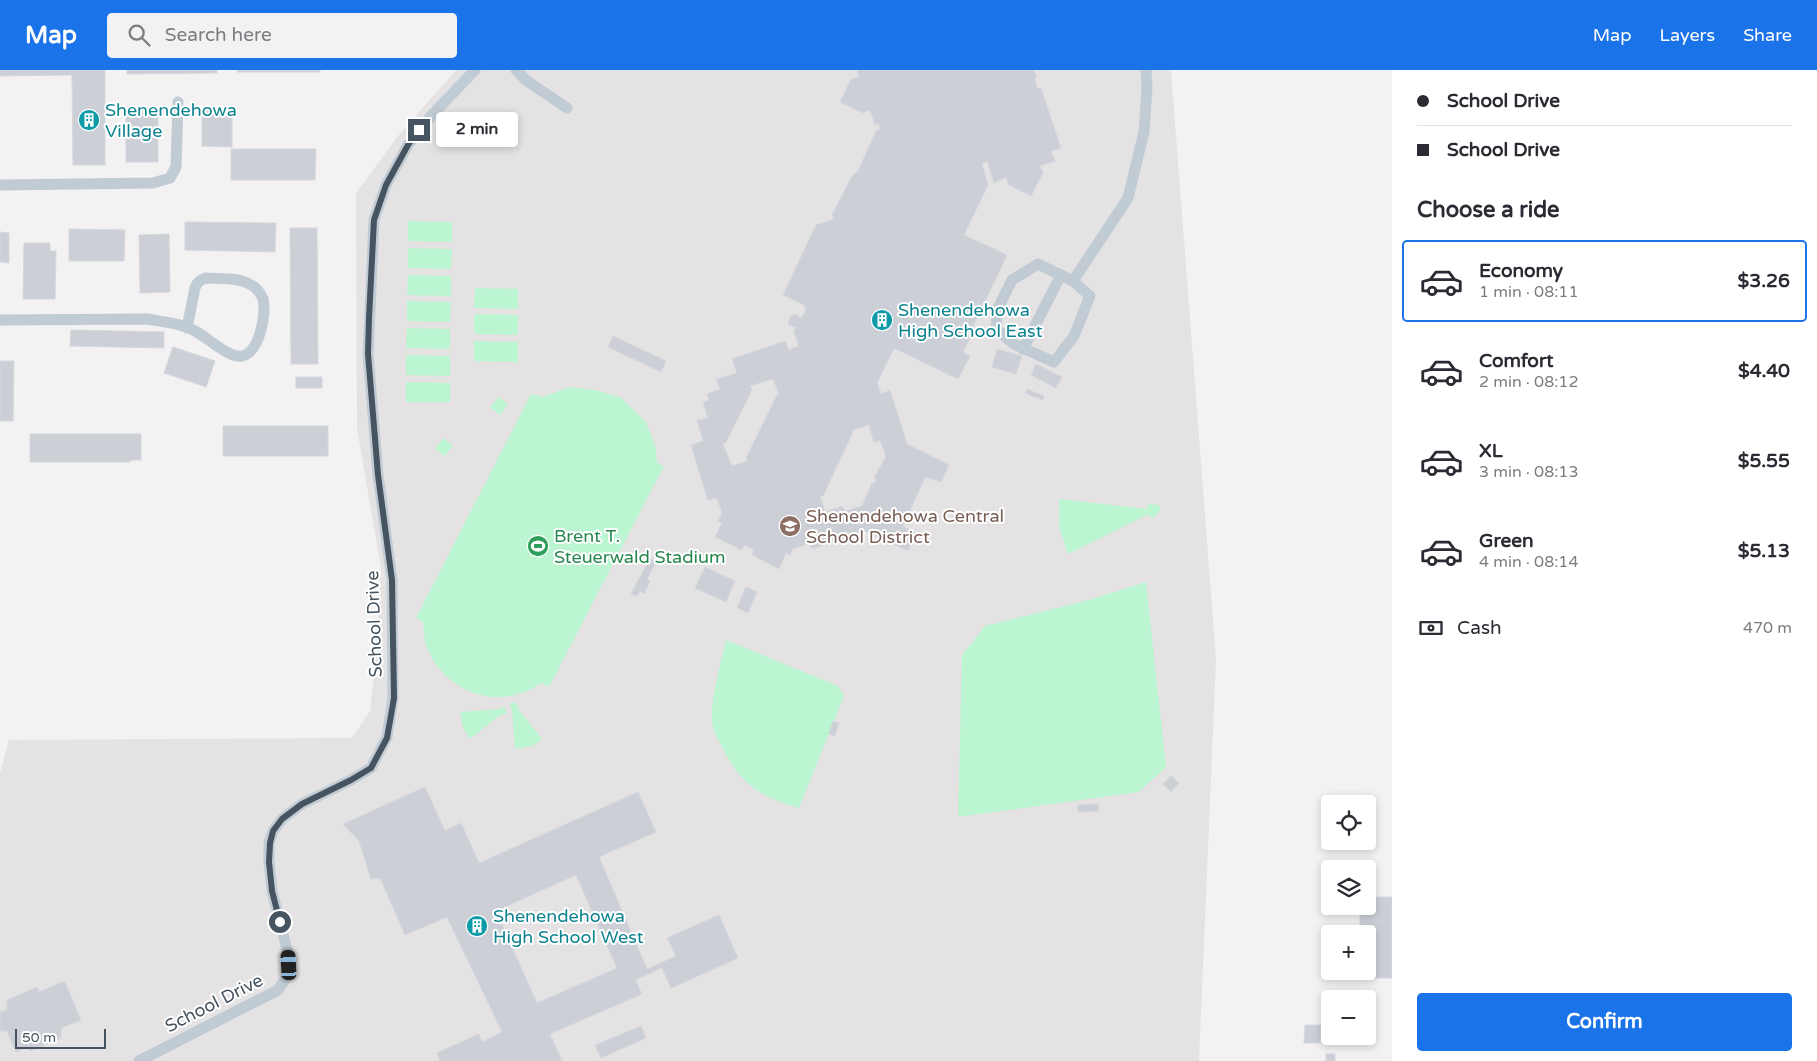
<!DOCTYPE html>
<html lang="en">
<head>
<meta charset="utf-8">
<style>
  body { margin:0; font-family:"Varela Round",sans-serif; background:#f2f2f3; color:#2b2b33; height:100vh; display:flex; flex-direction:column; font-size:19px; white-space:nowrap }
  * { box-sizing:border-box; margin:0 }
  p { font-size:16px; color:#7c7c81 }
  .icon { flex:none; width:28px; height:28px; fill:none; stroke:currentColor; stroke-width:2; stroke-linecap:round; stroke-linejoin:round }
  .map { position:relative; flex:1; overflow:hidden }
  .sheet { display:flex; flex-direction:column; background:#fff; width:425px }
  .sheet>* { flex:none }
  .hud { display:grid; align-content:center; height:110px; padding:0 25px; background:#fff }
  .tools { position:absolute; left:1321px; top:725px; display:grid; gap:10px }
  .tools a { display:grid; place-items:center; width:55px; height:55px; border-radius:5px; background:#fff; box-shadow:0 2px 8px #0003; font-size:25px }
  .scale { position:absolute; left:15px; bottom:12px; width:91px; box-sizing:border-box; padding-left:5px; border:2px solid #465461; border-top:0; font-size:14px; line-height:18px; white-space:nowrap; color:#465461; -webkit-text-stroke:4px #fff; paint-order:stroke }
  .end { position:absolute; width:22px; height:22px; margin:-11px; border:6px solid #465461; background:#fff; box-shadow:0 0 0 2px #fff }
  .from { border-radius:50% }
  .bubble { position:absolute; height:35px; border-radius:5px; background:#fff; box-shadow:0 2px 8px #0003; font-size:16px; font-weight:800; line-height:35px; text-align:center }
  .car { position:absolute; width:15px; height:30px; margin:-15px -8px; border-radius:6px; box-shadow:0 0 4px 1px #0007; background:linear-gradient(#222 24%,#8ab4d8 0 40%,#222 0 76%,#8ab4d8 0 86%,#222 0) }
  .hud b { display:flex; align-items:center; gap:18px; height:48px; font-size:19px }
  .hud b+b { border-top:1px solid #e1e1e2 }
  .hud i { width:12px; height:12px; background:#2b2b33 }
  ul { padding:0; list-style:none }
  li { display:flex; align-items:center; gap:15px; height:82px; margin:0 10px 8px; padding:0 15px; border:2px solid transparent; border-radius:5px }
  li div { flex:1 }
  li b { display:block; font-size:19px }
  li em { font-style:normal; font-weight:800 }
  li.current { border-color:#1a73e8 }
  li>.icon { width:45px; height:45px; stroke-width:1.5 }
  h2 { padding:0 25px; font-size:22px; line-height:60px }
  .pay { display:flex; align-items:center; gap:12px; height:55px; padding:0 25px; font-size:19px }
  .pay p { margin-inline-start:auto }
  .action { display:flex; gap:10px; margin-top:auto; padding:10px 25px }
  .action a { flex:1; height:58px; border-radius:5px; background:#1a73e8; color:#fff; font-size:20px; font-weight:800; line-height:58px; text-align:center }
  header { display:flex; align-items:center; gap:30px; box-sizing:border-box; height:70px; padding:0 25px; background:#1a73e8; color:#fff }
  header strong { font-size:24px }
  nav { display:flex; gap:28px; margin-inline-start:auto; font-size:18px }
  .search { width:350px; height:45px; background:#f2f2f3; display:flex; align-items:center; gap:12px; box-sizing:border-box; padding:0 18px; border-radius:5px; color:#7c7c81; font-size:19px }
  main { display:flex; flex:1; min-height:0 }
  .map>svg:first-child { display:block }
</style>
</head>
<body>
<header>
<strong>Map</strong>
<div class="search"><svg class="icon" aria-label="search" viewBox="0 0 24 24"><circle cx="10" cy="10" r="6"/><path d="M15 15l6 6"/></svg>Search here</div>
<nav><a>Map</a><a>Layers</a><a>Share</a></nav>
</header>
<main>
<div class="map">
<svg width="1392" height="991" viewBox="0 0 1392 991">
  <rect width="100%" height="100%" fill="#f3f1f1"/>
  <!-- education -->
  <path fill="#e5e2e3" d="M456,0H1171L1216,589L1199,991H0V703L9,670L352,668L370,641L377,577L381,498L357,359L356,123L398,66Z"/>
  <!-- green -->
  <g fill="#bbf5d1">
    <path d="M408,151L452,152V172L408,171Z"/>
    <path d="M408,178L452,179L451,199L408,198Z"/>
    <path d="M408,205L451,206V226L407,225Z"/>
    <path d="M475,218L518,219V239L474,238Z"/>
    <path d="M407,231L451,232L450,252L407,251Z"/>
    <path d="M474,244L518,245V265L474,264Z"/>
    <path d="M407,258L450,259V279L406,278Z"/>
    <path d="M474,271L518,272V292L474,291Z"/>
    <path d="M406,285L450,286V306L406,305Z"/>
    <path d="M406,312L450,313V332H406Z"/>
    <path d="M569,317L594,320L620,327L646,352L656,378L657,393L664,396L549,617L542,613C535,617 527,622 518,624C481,636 441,613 427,578C424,570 424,561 423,552L416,548L531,324L543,327Z"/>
    <path d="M499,327L508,335L500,345L490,337Z"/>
    <path d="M444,368L453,376L444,386L435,378Z"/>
    <path d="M1059,429L1148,439L1147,434L1158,435L1161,439L1152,449L1149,444L1068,484L1059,457Z"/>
    <path d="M1146,512L1166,697L1139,722L958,747L962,585L985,556L1089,530Z"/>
    <path d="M726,570L838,616L844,626L799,738C761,727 741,715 723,679C720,672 715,665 713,658C708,636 721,593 726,570Z"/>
    <path d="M516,632L518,639L542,669L532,676L515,679L512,641L510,634Z"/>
    <path d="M505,637L507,644L500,645L470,669L463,658L460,642L498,639Z"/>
  </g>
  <!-- building -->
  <g fill="#ccd0d6" stroke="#d4d7dd" fill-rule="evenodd">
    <path d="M0,0H105V95H73L72,5L0,6Z"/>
    <path d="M127,0H217V3L127,4Z"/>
    <rect x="237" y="0" width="83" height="2"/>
    <path d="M857,0H1034L1037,7L1034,8L1038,19L1041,18L1061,78L1051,81L1055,91L1040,96L1043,103L1031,126L1009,115L1006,107L994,113L987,91L982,94L988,115L964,165L1007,185L973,257L975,258L963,282L970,286L958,309L894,278L877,313L881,324L890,320L907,374L949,395L941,412L925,407L903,457L916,463L908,481L865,461L812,479L810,473L793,479L790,485L786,483L779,499L752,485L754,479L744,475L742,480L715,467L722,453L718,451L722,443L717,428L708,430L691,375L703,371L697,350L708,348L703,332L709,330L707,324L720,319L716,309L737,303L732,289L785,271L789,280L799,276L794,262L796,257L789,255L788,251L792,245L795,244L801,248L806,240L804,235L783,225L816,155L834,149L832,145L852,106L858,101L876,61L880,59L879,54L875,55L870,40L863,43L840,32L851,9L859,7ZM773,309L779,324L777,325L746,388L747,391L732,396L723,374L726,372L752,320L750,316ZM869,355L874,373L880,370L886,386L874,408L877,409L874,414L872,413L862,436L845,441L842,436L825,442L820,426H823L853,362L852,360Z"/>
    <rect x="126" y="37" width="32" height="55"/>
    <path d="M202,39H232V77L202,76Z"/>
    <path d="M231,79H316L315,110H231Z"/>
    <path d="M185,152L276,153L275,182L185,180Z"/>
    <path d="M290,158H317L318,294H291Z"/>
    <path d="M69,159L125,160L124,191H69Z"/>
    <path d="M0,162L9,163V193L0,192Z"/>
    <path d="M169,164L170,222L140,223L139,165Z"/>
    <path d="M24,173H50V181H56L55,229H23Z"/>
    <path d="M71,260L164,262V278L70,276Z"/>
    <path d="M613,266L666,291L661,302L608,277Z"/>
    <path d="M173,277L215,291L206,317L164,303Z"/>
    <path d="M997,279L1022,286L1016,304L992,297Z"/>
    <path d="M0,291H14L13,351H0Z"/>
    <path d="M1036,294L1062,307L1056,318L1031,305Z"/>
    <rect x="296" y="307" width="26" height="11"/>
    <path d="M1027,319L1044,326L1043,330L1025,323Z"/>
    <rect x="223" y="356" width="105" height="30"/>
    <path d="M30,364H141V390H131L130,392H30Z"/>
    <path d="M650,488L656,492L647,509L650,511L644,524L640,521L637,526L631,524Z"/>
    <path d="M705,497L735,511L726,532L695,518Z"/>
    <path d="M746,517L757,522L748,543L737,538Z"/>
    <path d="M833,651L839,653L835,666L829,664Z"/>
    <path d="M1171,706L1179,713L1171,722L1163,714Z"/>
    <path d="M425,717L445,761L461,753L479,793L638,722L656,762L599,787L647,899L676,886L667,868L719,845L738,888L671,918L662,898L635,910L642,924L550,964L562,991H440L437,983L479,964L482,972L502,962L447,847L405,865L380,808L371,809L359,771L343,754ZM576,805L617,898L537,933L496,841Z"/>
    <path d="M1099,734V741L1078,742V735Z"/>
    <path d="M1368,827H1392V908H1360V901H1368V864H1360V836H1368Z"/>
    <path d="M62,912H65L81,950L61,958V968L30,981L28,977L16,982L7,961H0V942L7,940V930L37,917L39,922Z"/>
    <path d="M1305,955H1321L1320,973H1304Z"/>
    <path d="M641,956L646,968L601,988L595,975Z"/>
    <rect x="1326" y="984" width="9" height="7"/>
  </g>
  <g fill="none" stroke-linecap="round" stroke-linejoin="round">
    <!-- street -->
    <g stroke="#c0cbd4" stroke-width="11">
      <path d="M516,0L527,11L567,38"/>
      <path d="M0,115L153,113L170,108L176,97L178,32"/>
      <path d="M1038,194L1073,211L1090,226L1074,266L1054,292L1014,274L996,259L997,240L1012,210Z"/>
      <path d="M1073,211L1128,128L1144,62L1147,18L1146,0"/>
      <path d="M0,250L147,249C163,252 181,253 195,261C207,267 228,288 242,286C259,283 267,244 263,229C261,224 256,217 251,215C239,207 220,209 206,208C200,210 197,212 195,218L187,258"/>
      <path d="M1023,279L1061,205"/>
      <path d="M139,991L278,920L286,908L289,895L288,883L272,821L269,792V773L273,761L282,749L302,734L351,710L371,698L387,667L393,628L392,510L378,405L368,284L374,150L386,115L408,75L431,46L475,0"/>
    </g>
  </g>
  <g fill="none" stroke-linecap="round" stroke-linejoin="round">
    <!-- route -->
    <path stroke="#465461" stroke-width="6" d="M280,852L272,821L269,792L270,773L273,761L282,749L302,734L351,710L371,698L387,668L394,628L392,510L378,405L368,284L369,248L374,150L386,115L408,75L419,60"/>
  </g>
  <!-- icons -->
  <defs>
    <g id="building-disc" transform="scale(1.125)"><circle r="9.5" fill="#0f9aa8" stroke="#fff"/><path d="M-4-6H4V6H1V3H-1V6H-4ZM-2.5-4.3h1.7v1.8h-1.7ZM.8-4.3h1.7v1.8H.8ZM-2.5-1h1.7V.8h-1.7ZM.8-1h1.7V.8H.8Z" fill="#fff"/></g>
    <g id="school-disc" transform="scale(1.125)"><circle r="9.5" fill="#8d6e63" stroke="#fff"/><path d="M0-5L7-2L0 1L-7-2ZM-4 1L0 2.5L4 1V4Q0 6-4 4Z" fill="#fff"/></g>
    <g id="stadium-disc" transform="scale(1.125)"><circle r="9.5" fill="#2e9e5b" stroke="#fff"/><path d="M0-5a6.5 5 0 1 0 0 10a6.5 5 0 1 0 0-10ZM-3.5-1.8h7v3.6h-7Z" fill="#fff"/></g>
  </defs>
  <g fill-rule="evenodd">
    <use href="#building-disc" x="89" y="50"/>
    <use href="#building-disc" x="882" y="250"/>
    <use href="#school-disc" x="790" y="456"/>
    <use href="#stadium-disc" x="538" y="476"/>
    <use href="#building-disc" x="477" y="856"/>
  </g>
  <g text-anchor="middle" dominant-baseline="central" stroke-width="4" stroke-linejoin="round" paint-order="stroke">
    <!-- culture labels -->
    <g font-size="18" fill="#0d838f" stroke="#fff" text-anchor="start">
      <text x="105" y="40">Shenendehowa<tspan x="105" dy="21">Village</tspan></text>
      <text x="898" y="240">Shenendehowa<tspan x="898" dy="21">High School East</tspan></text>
      <text x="493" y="846">Shenendehowa<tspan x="493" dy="21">High School West</tspan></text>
    </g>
    <!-- education labels -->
    <g font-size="18" fill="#785e54" stroke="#fff" text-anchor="start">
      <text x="806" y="446">Shenendehowa Central<tspan x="806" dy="21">School District</tspan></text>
    </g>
    <!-- leisure labels -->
    <g font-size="18" fill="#27864d" stroke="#fff" text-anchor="start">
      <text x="554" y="466">Brent T.<tspan x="554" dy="21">Steuerwald Stadium</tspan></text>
    </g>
    <!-- street labels -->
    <g font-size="18" fill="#465461" stroke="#fff">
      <text transform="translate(374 554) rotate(-92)">School Drive</text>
      <text transform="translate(214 933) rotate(-27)">School Drive</text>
    </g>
  </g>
</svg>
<div class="tools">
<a><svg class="icon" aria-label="locate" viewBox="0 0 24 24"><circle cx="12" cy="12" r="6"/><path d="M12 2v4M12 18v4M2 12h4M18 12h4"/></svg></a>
<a><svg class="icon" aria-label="layers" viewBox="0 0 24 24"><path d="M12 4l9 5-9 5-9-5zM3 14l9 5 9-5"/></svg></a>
<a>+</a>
<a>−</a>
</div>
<div class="scale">50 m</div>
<i class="end from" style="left:280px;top:852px"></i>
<i class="end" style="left:419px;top:60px"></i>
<div class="bubble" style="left:436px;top:42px;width:82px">2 min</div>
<i class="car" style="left:289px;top:895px;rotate:357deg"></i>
</div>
<section class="sheet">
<div class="hud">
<b><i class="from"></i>School Drive</b>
<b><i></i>School Drive</b>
</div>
<h2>Choose a ride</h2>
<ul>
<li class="current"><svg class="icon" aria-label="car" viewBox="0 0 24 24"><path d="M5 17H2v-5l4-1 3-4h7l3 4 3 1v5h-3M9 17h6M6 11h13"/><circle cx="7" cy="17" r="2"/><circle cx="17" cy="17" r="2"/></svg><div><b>Economy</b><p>1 min · 08:11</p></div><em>$3.26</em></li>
<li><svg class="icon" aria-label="car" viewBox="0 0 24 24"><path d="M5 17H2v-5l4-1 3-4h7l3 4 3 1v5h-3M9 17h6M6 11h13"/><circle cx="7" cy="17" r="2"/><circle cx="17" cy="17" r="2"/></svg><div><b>Comfort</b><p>2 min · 08:12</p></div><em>$4.40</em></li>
<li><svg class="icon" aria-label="car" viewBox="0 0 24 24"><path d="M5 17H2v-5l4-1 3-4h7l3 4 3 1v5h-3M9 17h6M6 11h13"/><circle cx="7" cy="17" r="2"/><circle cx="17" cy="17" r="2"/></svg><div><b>XL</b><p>3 min · 08:13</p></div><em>$5.55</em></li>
<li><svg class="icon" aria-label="car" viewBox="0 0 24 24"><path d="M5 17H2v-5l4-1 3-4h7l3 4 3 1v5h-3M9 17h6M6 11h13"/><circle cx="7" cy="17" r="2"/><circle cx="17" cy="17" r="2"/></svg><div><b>Green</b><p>4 min · 08:14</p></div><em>$5.13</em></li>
</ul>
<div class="pay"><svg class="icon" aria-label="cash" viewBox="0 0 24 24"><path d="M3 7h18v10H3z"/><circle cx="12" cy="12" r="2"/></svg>Cash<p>470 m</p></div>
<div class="action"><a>Confirm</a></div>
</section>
</main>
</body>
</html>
